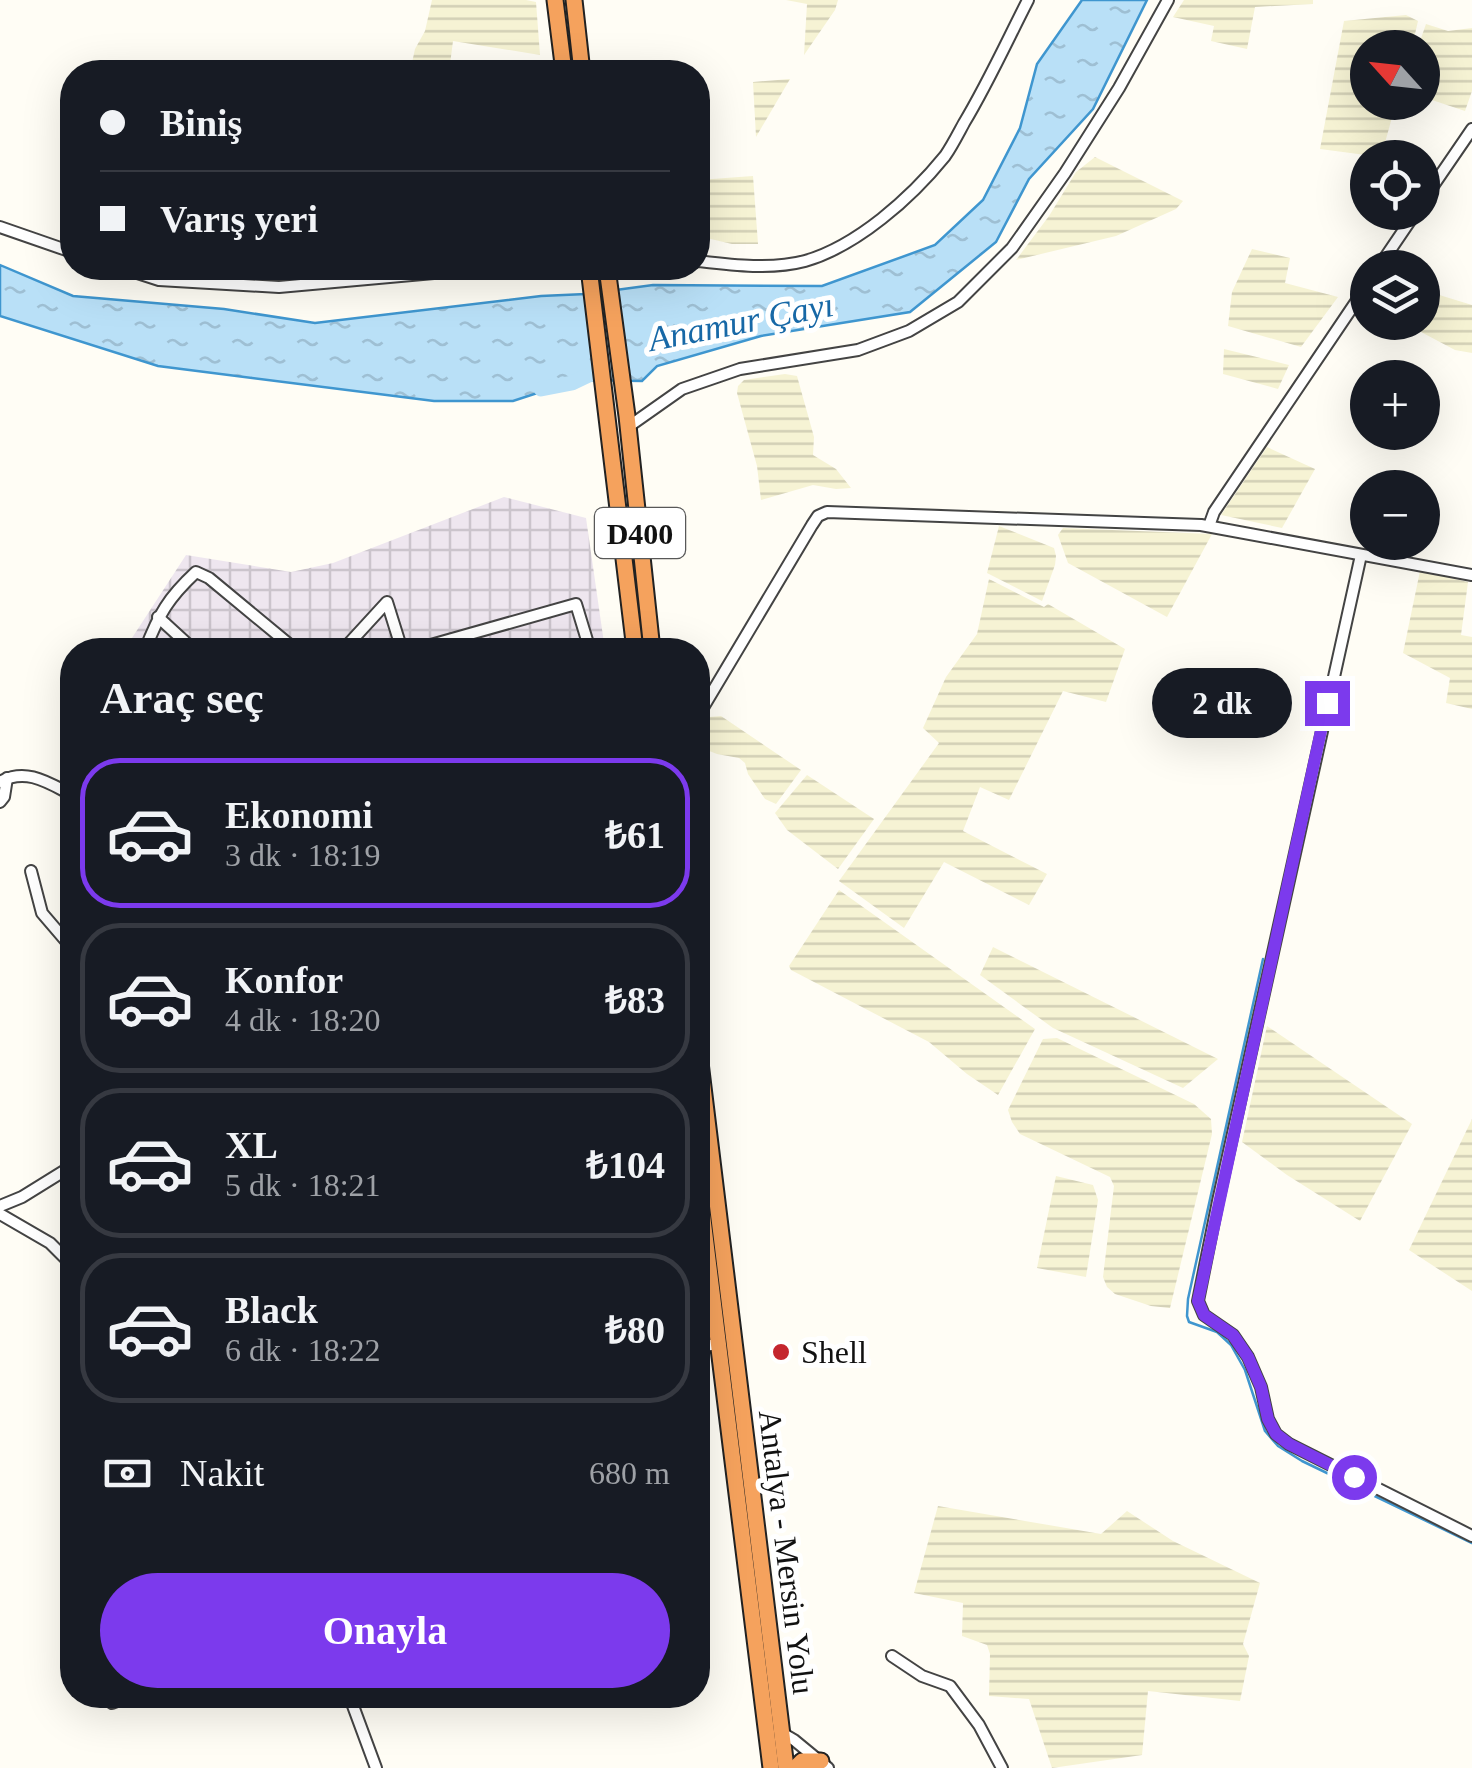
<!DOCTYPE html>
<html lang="tr">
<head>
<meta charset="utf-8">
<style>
  body { margin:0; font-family:"Times New Roman",serif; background:#242831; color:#f1f3f6; height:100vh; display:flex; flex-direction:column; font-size:38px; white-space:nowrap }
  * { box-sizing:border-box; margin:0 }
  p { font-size:32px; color:#9ea1a6 }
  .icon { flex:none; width:55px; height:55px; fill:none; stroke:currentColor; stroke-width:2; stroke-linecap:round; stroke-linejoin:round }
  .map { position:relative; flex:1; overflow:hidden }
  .side { position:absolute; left:60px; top:638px; width:650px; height:1070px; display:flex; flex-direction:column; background:#171b24; border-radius:40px; box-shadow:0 10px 40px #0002 }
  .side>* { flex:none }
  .guide { position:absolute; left:60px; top:60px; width:650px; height:220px; border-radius:40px; box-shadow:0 10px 40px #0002; display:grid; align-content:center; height:220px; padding:0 40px; background:#171b24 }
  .needle { width:65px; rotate:297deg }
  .fabs { position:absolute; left:1350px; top:30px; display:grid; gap:20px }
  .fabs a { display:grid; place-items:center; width:90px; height:90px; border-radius:50%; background:#171b24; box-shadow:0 10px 40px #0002; font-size:50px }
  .end { position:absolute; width:45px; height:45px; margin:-22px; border:12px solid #7c3aed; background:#fff; box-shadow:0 0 0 5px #fff }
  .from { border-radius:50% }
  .bubble { position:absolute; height:70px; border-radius:35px; background:#171b24; box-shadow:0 10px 40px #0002; font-size:32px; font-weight:700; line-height:70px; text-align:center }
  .guide b { display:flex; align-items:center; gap:35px; height:95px; font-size:38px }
  .guide b+b { border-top:2px solid #363941 }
  .guide i { width:25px; height:25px; background:#f1f3f6 }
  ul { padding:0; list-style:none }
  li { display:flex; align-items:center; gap:30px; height:150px; margin:0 20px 15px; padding:0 20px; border:5px solid #363941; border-radius:40px }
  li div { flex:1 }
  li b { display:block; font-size:38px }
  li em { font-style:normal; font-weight:700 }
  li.selected { border-color:#7c3aed }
  li>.icon { width:90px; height:90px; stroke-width:1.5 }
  h2 { padding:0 40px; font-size:45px; line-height:120px }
  .pay { display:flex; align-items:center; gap:25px; height:110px; padding:0 40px; font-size:38px }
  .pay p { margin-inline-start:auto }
  .action { display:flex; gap:20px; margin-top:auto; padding:20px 40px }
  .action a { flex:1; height:115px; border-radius:60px; background:#7c3aed; color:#fff; font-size:40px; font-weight:700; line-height:115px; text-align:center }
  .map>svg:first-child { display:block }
</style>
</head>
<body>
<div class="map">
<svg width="1472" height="1768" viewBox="0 0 1472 1768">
  <defs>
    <pattern id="industrial-grid" width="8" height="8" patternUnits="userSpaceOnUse" patternTransform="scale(2.5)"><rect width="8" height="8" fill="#eee6ef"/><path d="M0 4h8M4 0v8" fill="none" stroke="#cbc4cc"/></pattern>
    <pattern id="farmland-rules" width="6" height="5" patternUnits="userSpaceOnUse" patternTransform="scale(2.5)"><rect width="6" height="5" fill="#f6f3d4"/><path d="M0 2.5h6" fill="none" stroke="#d2cfb5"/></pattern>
    <pattern id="water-ripples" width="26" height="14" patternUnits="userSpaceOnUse" patternTransform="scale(2.5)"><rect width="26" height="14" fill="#b9e0f7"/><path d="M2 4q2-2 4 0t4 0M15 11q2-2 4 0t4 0" fill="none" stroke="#9ebfd3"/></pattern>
  </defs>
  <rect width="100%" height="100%" fill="#fffdf5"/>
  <!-- industrial -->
  <path fill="url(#industrial-grid)" d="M504,497L586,518L605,650H98L130,641L186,555L291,572L333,563Z"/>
  <!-- farmland -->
  <g fill="url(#farmland-rules)">
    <path d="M432,0H526L536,2L540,55L453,41L449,72H410L415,49L425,31Z"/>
    <path d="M786,0H838L835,10L804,55L807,4Z"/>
    <path d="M1184,0H1313V4L1255,7L1247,49L1211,41L1214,26L1173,17Z"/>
    <path d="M1406,15L1418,21L1412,47L1368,48V102L1396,103L1381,157L1320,149L1344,21Z"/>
    <path d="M1426,24L1448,31L1472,28V91L1465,111L1423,97L1422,48L1418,47Z"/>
    <path d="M790,79L756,137L753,82Z"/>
    <path d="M1095,157L1183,201L1176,209L1116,236L1016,260L1049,216L1076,172Z"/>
    <path d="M753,176L758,244H732L698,236V180Z"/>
    <path d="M1252,249L1290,258L1285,283L1338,297L1301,347L1228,326L1232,292Z"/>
    <path d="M1423,290L1472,305V353L1455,350L1404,323L1422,322Z"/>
    <path d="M1224,349L1289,365L1278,389L1223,374Z"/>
    <path d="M785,374L797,376L814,437L813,455L836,469L851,488L836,489L813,485L761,500L757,466L737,393L738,386L744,380Z"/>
    <path d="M1267,447L1315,469L1282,528L1221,515Z"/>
    <path d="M999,526L1054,548L1056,556L1055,565L1042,601L987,573Z"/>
    <path d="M1063,528L1212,534L1167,617L1068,563L1058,535Z"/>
    <path d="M1420,571L1468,582L1461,635L1472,637V709L1446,703L1450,678L1403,653Z"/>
    <path d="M989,579L1044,607L1048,604L1125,649L1106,702L1063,691L1009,800L980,787L963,831L1047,874L1029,905L944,862L904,928L839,881L939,743L923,728L946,677L977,634Z"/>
    <path d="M721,716L801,770L776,804L765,799L748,774L745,763L739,758L717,754L699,747L709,717Z"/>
    <path d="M807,775L874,819L838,869L787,830L775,813Z"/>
    <path d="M839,890L1035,1029L998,1095L967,1074L929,1042L791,970L789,966Z"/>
    <path d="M993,947L1218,1059L1183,1088L1053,1028L980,975Z"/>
    <path d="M1267,1026L1412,1124L1360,1221L1287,1175L1242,1142Z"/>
    <path d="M1057,1038L1194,1104L1211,1119L1212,1134L1170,1308L1151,1306L1115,1294L1107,1287L1103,1277L1114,1186L1110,1177L1020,1134L1012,1122L1008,1110L1043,1039Z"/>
    <path d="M1472,1119V1291L1409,1250Z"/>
    <path d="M1056,1176L1093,1185L1098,1200L1086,1277L1037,1268Z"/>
    <path d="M938,1506L1101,1534L1127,1511L1173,1541L1260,1583L1243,1644L1249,1656L1240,1701L1148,1691L1142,1755L1052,1768L1029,1699L989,1696L990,1654L987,1645L962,1636L963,1603L914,1593Z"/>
  </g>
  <!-- water -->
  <path fill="url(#water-ripples)" stroke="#3f96cf" stroke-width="2.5" d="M1082,0H1147L1093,109L1029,179L996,242L910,312L761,336L657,366L642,381L577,380L513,401H434L158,366L0,316V265L73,296L224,309L315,323L541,296L586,294L653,285L822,286L935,245L983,200L1020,128L1037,64Z"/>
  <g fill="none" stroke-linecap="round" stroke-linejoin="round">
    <!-- stream -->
    <path stroke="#3f96cf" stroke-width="2.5" d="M1263,959L1188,1299L1187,1316L1189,1322L1217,1332L1231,1345L1245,1370L1265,1431L1278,1446L1302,1461L1472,1543"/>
    <!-- river -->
    <path stroke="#b9e0f7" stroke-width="15" d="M541,389L572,383L595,372"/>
    <!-- minor casing -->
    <g stroke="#444" stroke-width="14">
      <g id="minor">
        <path d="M1422,202L1472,129"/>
        <path d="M0,227L72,252"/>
        <path d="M698,261C732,265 771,270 805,261C857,246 911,198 945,156C952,146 958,134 964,123C988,83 1007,41 1028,0"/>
        <path d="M122,268L159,280L279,287L489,268"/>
        <path d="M1378,268L1416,212"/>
        <path d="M628,427L682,389L740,369L858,350L909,331L958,302L1012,248L1065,173L1119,88L1168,0"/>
        <path d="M1209,526L1214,512L1368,284"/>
        <path d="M1361,555L1218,1201L1198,1301L1204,1315L1233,1335L1248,1357L1261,1387L1268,1419L1276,1434L1289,1444L1472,1536"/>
        <path d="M158,617L194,650"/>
        <path d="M145,650C159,614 168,598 196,572L209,578L296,650"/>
        <path d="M343,650L387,602L402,650"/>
        <path d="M413,650L576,604L590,650"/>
        <path d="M698,712L704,706L812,525L818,516L827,512L1201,525L1472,575"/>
        <path d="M0,782C26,767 49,783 72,795"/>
        <path d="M0,802L4,797L7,778"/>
        <path d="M31,871L42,913L72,948"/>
        <path d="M0,1206L22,1197L72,1166"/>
        <path d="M0,1214L50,1243L72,1265"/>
        <path d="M698,1347L717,1344"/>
        <path d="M892,1656L922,1676L950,1686L979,1725L1002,1768"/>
        <path d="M349,1695L376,1768"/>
        <path d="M112,1703L133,1695"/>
        <path d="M782,1733L794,1740L828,1768"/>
      </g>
    </g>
    <!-- highway casing -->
    <g stroke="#222" stroke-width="19">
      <g id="highway">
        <path d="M555,0L564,72"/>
        <path d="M574,0L582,72"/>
        <path d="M589,268L635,650"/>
        <path d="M607,268L627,416L652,650"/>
        <path d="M698,1046L786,1768"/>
        <path d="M698,1179L771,1768"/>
        <path d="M795,1768L802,1761H821"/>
      </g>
    </g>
    <!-- minor -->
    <use href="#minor" stroke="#fff" stroke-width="10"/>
    <!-- highway -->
    <use href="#highway" stroke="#f5a25d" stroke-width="15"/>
  </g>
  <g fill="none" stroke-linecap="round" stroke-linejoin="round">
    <!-- route -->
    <path stroke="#7c3aed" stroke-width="12" d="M1327,703L1198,1301L1204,1315L1233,1335L1248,1357L1261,1387L1268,1419L1276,1434L1289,1444L1354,1477"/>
  </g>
  <!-- markers -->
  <circle fill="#c4262e" stroke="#fff" stroke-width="4" cx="781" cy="1352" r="10"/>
  <g text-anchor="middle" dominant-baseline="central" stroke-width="10" stroke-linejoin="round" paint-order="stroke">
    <!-- shield labels -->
    <rect fill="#fff" stroke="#585858" stroke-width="2.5" x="595" y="508" width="90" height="50" rx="8"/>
    <g font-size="30" font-weight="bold" fill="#111">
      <text x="640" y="533">D400</text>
    </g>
    <!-- poi labels -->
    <g font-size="32" fill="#111" stroke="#fff" text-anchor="start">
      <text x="801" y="1352">Shell</text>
    </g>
    <!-- street labels -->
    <g font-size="32" fill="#111" stroke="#fff">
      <text transform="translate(787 1552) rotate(83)">Antalya - Mersin Yolu</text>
    </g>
    <!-- water labels -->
    <g font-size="35" font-style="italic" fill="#1768a6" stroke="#fff">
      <text transform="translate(741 322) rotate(-11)">Anamur Çayı</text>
    </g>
  </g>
</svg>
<div class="fabs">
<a><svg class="needle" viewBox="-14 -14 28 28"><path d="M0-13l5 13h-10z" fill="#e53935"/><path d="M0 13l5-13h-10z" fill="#9ea1a6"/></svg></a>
<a><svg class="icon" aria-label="locate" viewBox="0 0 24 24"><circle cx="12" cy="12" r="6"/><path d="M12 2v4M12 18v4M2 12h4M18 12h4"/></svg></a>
<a><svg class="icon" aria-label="layers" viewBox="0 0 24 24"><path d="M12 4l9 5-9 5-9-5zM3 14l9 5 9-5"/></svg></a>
<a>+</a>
<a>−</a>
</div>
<i class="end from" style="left:1354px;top:1477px"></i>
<i class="end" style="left:1327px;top:703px"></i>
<div class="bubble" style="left:1152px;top:668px;width:140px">2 dk</div>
<div class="guide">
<b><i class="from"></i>Biniş</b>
<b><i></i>Varış yeri</b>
</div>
<section class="side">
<h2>Araç seç</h2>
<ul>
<li class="selected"><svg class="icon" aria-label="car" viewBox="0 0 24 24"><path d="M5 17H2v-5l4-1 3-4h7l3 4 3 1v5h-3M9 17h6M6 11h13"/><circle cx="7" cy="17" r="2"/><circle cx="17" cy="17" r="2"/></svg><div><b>Ekonomi</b><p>3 dk · 18:19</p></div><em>₺61</em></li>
<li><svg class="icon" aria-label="car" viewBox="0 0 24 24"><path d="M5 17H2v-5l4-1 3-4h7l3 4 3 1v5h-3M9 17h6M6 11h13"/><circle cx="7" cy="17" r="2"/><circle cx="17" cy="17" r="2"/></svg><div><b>Konfor</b><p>4 dk · 18:20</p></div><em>₺83</em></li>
<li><svg class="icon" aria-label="car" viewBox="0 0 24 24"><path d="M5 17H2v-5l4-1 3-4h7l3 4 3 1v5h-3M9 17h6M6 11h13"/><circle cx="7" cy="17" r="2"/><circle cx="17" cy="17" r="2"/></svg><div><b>XL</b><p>5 dk · 18:21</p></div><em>₺104</em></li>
<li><svg class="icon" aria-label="car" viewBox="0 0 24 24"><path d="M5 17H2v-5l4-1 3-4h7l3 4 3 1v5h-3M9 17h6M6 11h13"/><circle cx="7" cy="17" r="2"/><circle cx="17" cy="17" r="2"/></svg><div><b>Black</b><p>6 dk · 18:22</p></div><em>₺80</em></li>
</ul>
<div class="pay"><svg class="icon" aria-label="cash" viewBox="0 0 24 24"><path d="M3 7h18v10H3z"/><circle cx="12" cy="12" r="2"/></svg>Nakit<p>680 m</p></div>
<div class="action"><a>Onayla</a></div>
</section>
</div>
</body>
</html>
